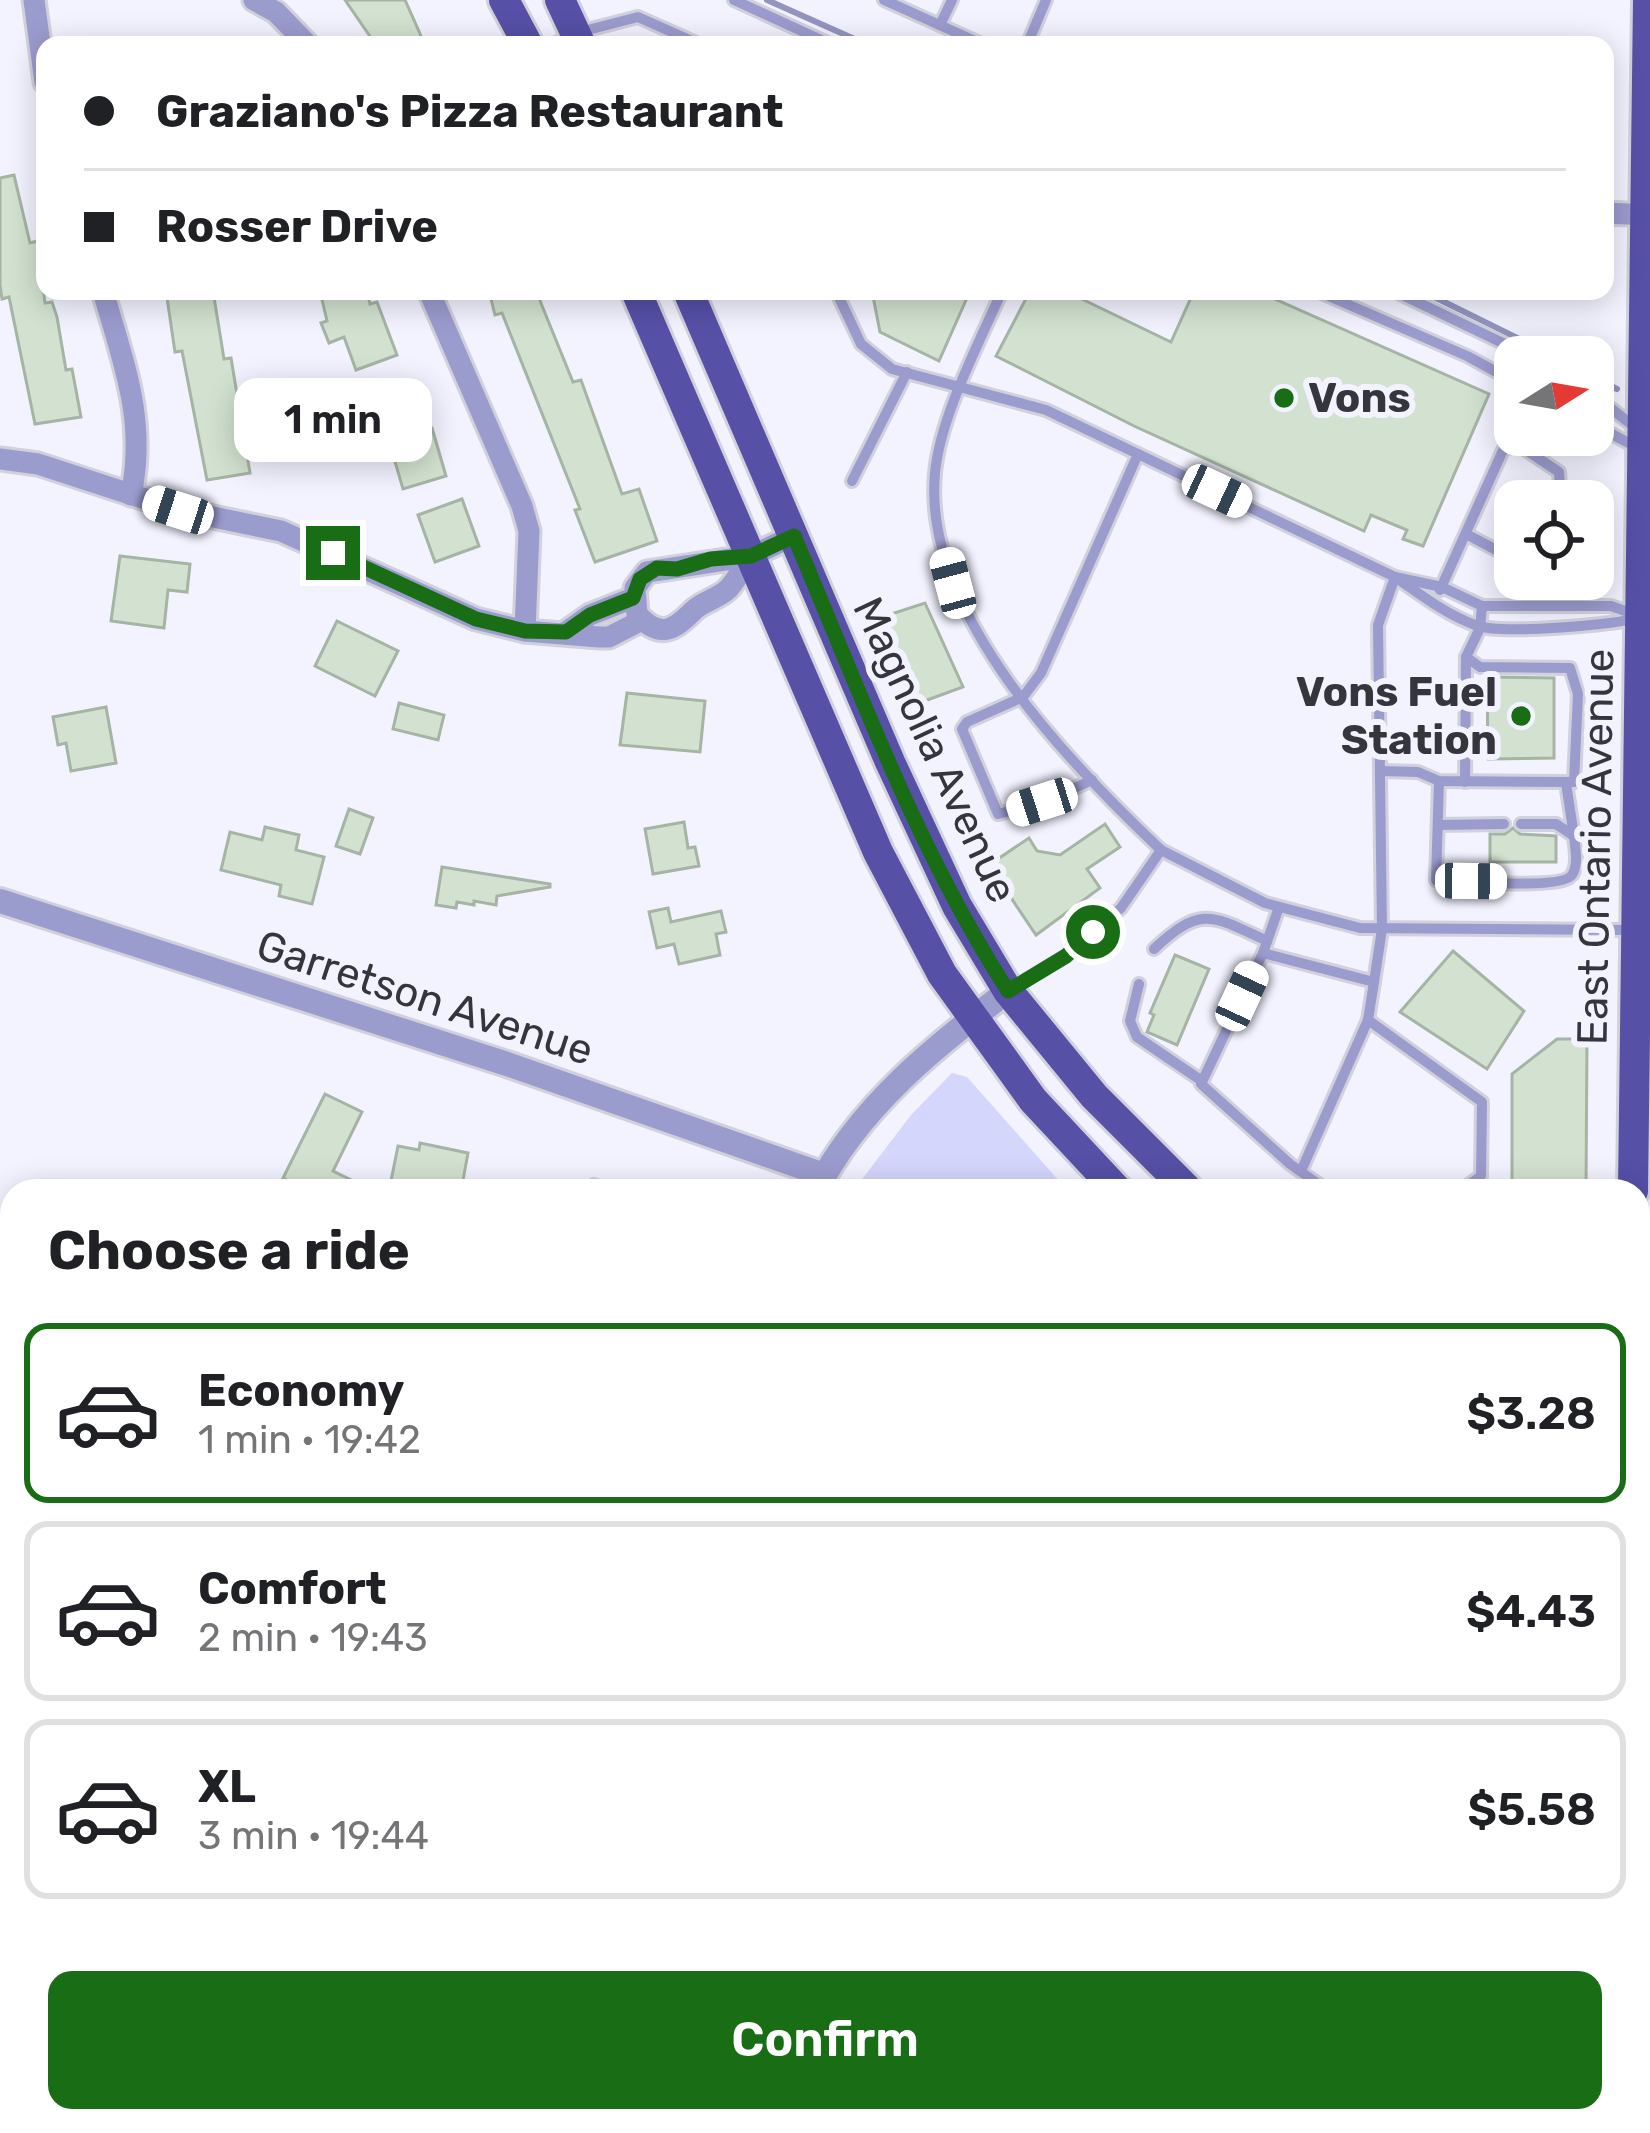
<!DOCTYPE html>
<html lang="en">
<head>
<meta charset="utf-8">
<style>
  body { margin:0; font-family:Rubik,sans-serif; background:#f2f2f2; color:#202124; height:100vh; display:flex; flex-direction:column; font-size:45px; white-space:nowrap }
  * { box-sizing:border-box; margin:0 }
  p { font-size:39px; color:#757577 }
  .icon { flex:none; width:66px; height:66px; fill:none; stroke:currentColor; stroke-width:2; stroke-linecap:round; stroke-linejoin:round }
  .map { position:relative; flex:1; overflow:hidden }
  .details { position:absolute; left:0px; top:1179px; width:1650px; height:954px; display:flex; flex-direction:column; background:#fff; border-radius:36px 36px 0 0; box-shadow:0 6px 30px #0003 }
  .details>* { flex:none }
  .top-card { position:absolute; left:36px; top:36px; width:1578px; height:264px; border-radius:24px; box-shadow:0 6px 30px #0003; display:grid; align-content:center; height:264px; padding:0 48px; background:#fff }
  .needle { width:78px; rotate:79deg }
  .fabs { position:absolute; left:1494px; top:336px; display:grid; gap:24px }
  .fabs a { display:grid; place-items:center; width:120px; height:120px; border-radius:24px; background:#fff; box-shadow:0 6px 30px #0003; font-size:60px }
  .end { position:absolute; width:54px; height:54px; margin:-27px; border:15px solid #186d15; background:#fff; box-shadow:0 0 0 6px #fff }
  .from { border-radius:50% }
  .bubble { position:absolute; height:84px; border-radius:24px; background:#fff; box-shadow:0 6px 30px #0003; font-size:39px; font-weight:600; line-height:84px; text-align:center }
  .car { position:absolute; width:36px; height:72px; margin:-36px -18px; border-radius:15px; box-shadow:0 0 9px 3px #0007; background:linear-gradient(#fff 24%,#345 0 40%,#fff 0 76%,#345 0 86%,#fff 0) }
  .top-card b { display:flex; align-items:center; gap:42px; height:114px; font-size:45px }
  .top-card b+b { border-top:3px solid #e0e0e0 }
  .top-card i { width:30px; height:30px; background:#202124 }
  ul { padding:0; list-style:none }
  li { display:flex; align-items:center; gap:36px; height:180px; margin:0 24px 18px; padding:0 24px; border:6px solid #e0e0e0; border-radius:24px }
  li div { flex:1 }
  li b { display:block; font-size:45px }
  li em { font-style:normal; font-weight:600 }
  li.on { border-color:#186d15 }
  li>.icon { width:108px; height:108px; stroke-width:1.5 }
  h2 { padding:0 48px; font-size:54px; line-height:144px }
  .primary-button { display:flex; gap:24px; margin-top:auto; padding:24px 48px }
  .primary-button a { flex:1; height:138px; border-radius:24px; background:#186d15; color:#fff; font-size:48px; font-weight:600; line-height:138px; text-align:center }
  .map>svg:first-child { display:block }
</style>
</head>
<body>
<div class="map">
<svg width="1650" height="2133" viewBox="0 0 1650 2133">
  <rect width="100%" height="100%" fill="#f2f3ff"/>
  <!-- green -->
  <g fill="#d4d6fc">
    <path d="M952,1073L967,1077L1068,1191H853L911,1115Z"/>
    <path d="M179,2121H1559V2133H164Z"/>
  </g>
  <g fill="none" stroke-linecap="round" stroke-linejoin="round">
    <!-- stream -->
    <g stroke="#9495bf" stroke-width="6">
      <path d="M767,0L868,45"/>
      <path d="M1422,291L1556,357"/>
      <path d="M1593,377L1617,389"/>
    </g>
  </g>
  <!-- building -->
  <g fill="#d2e1d0" stroke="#a5b4a4" stroke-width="3">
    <path d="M345,0H405L425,45H376Z"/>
    <path d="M14,175L30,243L37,241L45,303L52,302L57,317L66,370L72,369L81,417L35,424L9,297L2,299L0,285V178Z"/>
    <path d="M166,291H213L224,359L231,358L250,473L207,480L182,351L175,352Z"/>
    <path d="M320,291H367L370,304L377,302L397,355L356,370L344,337L329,343L321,323L327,321Z"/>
    <path d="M489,291H536L573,382L581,380L622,494L639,489L657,541L595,562L575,510L580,509L502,313L495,315Z"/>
    <path d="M872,291H970L939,361L880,332Z"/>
    <path d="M1030,291H1065L1171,342L1194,291H1257L1489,394L1423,546L1403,539L1407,530L1371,515L1364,531L1134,426L996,356Z"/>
    <path d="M432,428L446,476L403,489L389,441Z"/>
    <path d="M462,499L479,546L435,562L418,515Z"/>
    <path d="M120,556L190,564L187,592L168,590L164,628L111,621Z"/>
    <path d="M925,603L963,687L919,703L879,618Z"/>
    <path d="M337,621L398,651L375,696L315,666Z"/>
    <path d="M1487,677L1554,678V758L1488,759Z"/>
    <path d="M627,693L705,701L700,752L620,745Z"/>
    <path d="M399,703L444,715L438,740L393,729Z"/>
    <path d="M106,707L116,763L71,771L66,743L58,745L53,717Z"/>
    <path d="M349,809L373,818L360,854L336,846Z"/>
    <path d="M684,822L688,848L695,847L699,866L653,874L645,829Z"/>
    <path d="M1105,824L1120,847L1087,869L1100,888L1036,935L989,865L1029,838L1037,851L1060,855Z"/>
    <path d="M265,827L299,835L296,850L324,857L312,904L279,896L281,885L221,870L230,832L262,840Z"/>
    <path d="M1513,828L1520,834L1556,836V862H1490V834H1505Z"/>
    <path d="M442,867L550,884V887L497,896L496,905L474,901V905L457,902L456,908L436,905Z"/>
    <path d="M668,908L671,922L721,911L726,932L716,934L720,955L679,964L674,944L657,948L649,912Z"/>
    <path d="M1453,951L1524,1011L1487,1069L1400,1012Z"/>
    <path d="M1175,955L1209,969L1177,1045L1147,1032L1154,1015L1150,1013Z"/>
    <path d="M1557,1039H1587L1586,1191H1512V1074Z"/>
    <path d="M325,1094L362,1112L333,1171L374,1191H309L283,1178Z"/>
    <path d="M420,1143L468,1153L461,1191H389L398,1146L419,1150Z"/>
  </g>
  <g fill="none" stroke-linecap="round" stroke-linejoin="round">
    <!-- service casing -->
    <g stroke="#d0d1dc" stroke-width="16">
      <g id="service">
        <path d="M734,0L832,45"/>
        <path d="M884,0L984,45"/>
        <path d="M940,25L952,0"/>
        <path d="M552,45L576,33L638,17L701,45"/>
        <path d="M1027,45L1046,0"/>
        <path d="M836,291L861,344L892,369L1046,410L1395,577L1378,625L1382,929L1374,982L1263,953L1279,907"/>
        <path d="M1002,291C979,343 940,417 935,473C922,612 1068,762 1161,850"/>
        <path d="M1317,291L1467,356L1515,382"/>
        <path d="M1394,291L1532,357"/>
        <path d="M1593,394L1637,429"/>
        <path d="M1593,424L1638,448"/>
        <path d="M852,481L907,372"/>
        <path d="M1468,535L1500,552H1515"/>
        <path d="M1395,577L1442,587L1482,606H1611L1642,617C1613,625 1500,635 1475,625C1445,614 1420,594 1395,577Z"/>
        <path d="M1440,590L1504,448L1520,446L1559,472L1561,501"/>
        <path d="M1381,771L1418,772L1439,781L1574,782L1578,694L1570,668L1480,667L1466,657L1480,628L1482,606"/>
        <path d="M1092,780L1042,803L998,814L962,729L967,722L1023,697L1041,673L1138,454"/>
        <path d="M1439,781L1436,880C1458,881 1562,890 1572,875C1579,864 1575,848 1574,836L1556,824H1521"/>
        <path d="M1465,782L1466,657"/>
        <path d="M1566,783L1574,836"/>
        <path d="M1438,825L1504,824"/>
        <path d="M1154,949C1201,905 1212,915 1267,941"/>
        <path d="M1263,953L1201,1084L1290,1164L1328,1191"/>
        <path d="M1374,982L1368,1020L1482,1102L1481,1176L1460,1191"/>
        <path d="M1139,984L1130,1021L1137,1037L1202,1081"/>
        <path d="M1011,989L1066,956L1121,908L1161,850L1265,903L1360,928L1632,930"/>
        <path d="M1301,1171L1368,1020"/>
        <path d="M591,1191L594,1185L610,1191"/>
        <path d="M243,2133L259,2121"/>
      </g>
    </g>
    <!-- minor casing -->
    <g stroke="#d0d1dc" stroke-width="27">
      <g id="minor">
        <path d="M34,0L45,82"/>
        <path d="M254,0L276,12L308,45"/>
        <path d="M1605,213L1650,215"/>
        <path d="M103,291C123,362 147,420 131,495"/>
        <path d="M429,291L522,506L529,531L525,631"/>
        <path d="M0,459L38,464L179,510L281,531L476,619L525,631L599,637H609L642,620"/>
        <path d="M751,556C743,566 737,580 728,589C719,598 704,601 694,610C674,630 660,640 637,614L635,588L647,572L751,556L793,536"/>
        <path d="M566,632L590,615L633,598"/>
        <path d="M0,1824L12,1828"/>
        <path d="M0,2010L12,1999"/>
      </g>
    </g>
    <!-- tertiary casing -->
    <g stroke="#d0d1dc" stroke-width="30">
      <g id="tertiary">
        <path d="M0,901L507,1064L824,1175"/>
        <path d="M816,1191C859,1107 935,1046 1008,991"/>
        <path d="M117,2133L133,2121"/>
      </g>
    </g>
    <!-- primary casing -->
    <g stroke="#d0d1dc" stroke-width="36">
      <g id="primary">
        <path d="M504,0L528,45"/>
        <path d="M560,0L581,45"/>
        <path d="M636,291L878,852L942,974L1033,1100L1118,1191"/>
        <path d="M688,291L890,762L957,906L1008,991L1094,1096L1189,1191"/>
        <path d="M1633,1191L1648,0"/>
        <path d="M1638,1515L1650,1524"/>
        <path d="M1638,1778L1650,1578"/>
        <path d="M1585,2133V2121"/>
        <path d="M1632,2133L1633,2121"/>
      </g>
    </g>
    <!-- service -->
    <use href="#service" stroke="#9b9cce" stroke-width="10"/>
    <!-- minor -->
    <use href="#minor" stroke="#9b9cce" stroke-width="21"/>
    <!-- tertiary -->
    <use href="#tertiary" stroke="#9b9cce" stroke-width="24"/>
    <!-- primary -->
    <use href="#primary" stroke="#5650a7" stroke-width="30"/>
  </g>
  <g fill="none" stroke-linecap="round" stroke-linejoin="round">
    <!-- route -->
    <path stroke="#186d15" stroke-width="15" d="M333,553L476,619L525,631L566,632L590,615L633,598L640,579L657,568L677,569L711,559L751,556L794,536C859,689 917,850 1008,991L1066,956L1093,932"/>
  </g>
  <!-- markers -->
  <g fill="#186d15" stroke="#f2f3ff" stroke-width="4.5">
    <circle cx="1284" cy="398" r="12"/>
    <circle cx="1521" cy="716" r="12"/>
  </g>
  <g text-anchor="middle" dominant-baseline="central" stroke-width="12" stroke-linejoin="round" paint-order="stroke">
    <!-- poi labels -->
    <g font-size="42" font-weight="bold" fill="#35353d" stroke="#f2f3ff" text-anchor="start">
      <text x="1308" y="398">Vons</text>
      <text x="1497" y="692" text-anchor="end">Vons Fuel<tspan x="1497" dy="48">Station</tspan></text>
    </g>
    <!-- street labels -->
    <g font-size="42" fill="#35353d" stroke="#f2f3ff">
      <text transform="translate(935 750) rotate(65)">Magnolia Avenue</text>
      <text transform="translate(1596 847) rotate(-89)">East Ontario Avenue</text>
      <text transform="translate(425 998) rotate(18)">Garretson Avenue</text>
    </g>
  </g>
</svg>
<div class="fabs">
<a><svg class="needle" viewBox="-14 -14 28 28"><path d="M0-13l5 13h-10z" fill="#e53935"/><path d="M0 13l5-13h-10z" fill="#757577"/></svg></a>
<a><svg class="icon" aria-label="locate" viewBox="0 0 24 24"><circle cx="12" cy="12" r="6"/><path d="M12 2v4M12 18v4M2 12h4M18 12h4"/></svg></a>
</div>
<i class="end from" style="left:1093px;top:932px"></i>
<i class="end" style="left:333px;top:553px"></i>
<div class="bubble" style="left:234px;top:378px;width:198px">1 min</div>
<i class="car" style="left:1217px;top:491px;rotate:115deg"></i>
<i class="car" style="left:178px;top:510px;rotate:288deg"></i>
<i class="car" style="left:953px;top:583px;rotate:345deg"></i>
<i class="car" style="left:1042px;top:802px;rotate:252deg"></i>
<i class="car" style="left:1471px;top:881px;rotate:91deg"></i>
<i class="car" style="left:1242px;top:996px;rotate:25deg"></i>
<div class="top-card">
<b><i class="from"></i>Graziano's Pizza Restaurant</b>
<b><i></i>Rosser Drive</b>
</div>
<section class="details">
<h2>Choose a ride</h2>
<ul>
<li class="on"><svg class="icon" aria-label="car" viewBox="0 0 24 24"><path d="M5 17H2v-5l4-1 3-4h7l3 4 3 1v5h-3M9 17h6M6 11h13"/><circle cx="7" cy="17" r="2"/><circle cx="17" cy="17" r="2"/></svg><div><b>Economy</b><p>1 min · 19:42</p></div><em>$3.28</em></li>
<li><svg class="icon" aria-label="car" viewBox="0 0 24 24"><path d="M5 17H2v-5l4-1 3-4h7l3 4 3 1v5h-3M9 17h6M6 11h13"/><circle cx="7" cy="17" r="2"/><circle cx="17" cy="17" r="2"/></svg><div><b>Comfort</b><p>2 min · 19:43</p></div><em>$4.43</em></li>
<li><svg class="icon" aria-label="car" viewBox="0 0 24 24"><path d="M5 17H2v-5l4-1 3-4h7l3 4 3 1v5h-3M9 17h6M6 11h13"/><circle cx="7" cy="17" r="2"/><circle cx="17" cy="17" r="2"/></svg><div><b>XL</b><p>3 min · 19:44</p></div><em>$5.58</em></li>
</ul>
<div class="primary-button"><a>Confirm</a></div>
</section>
</div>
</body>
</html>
